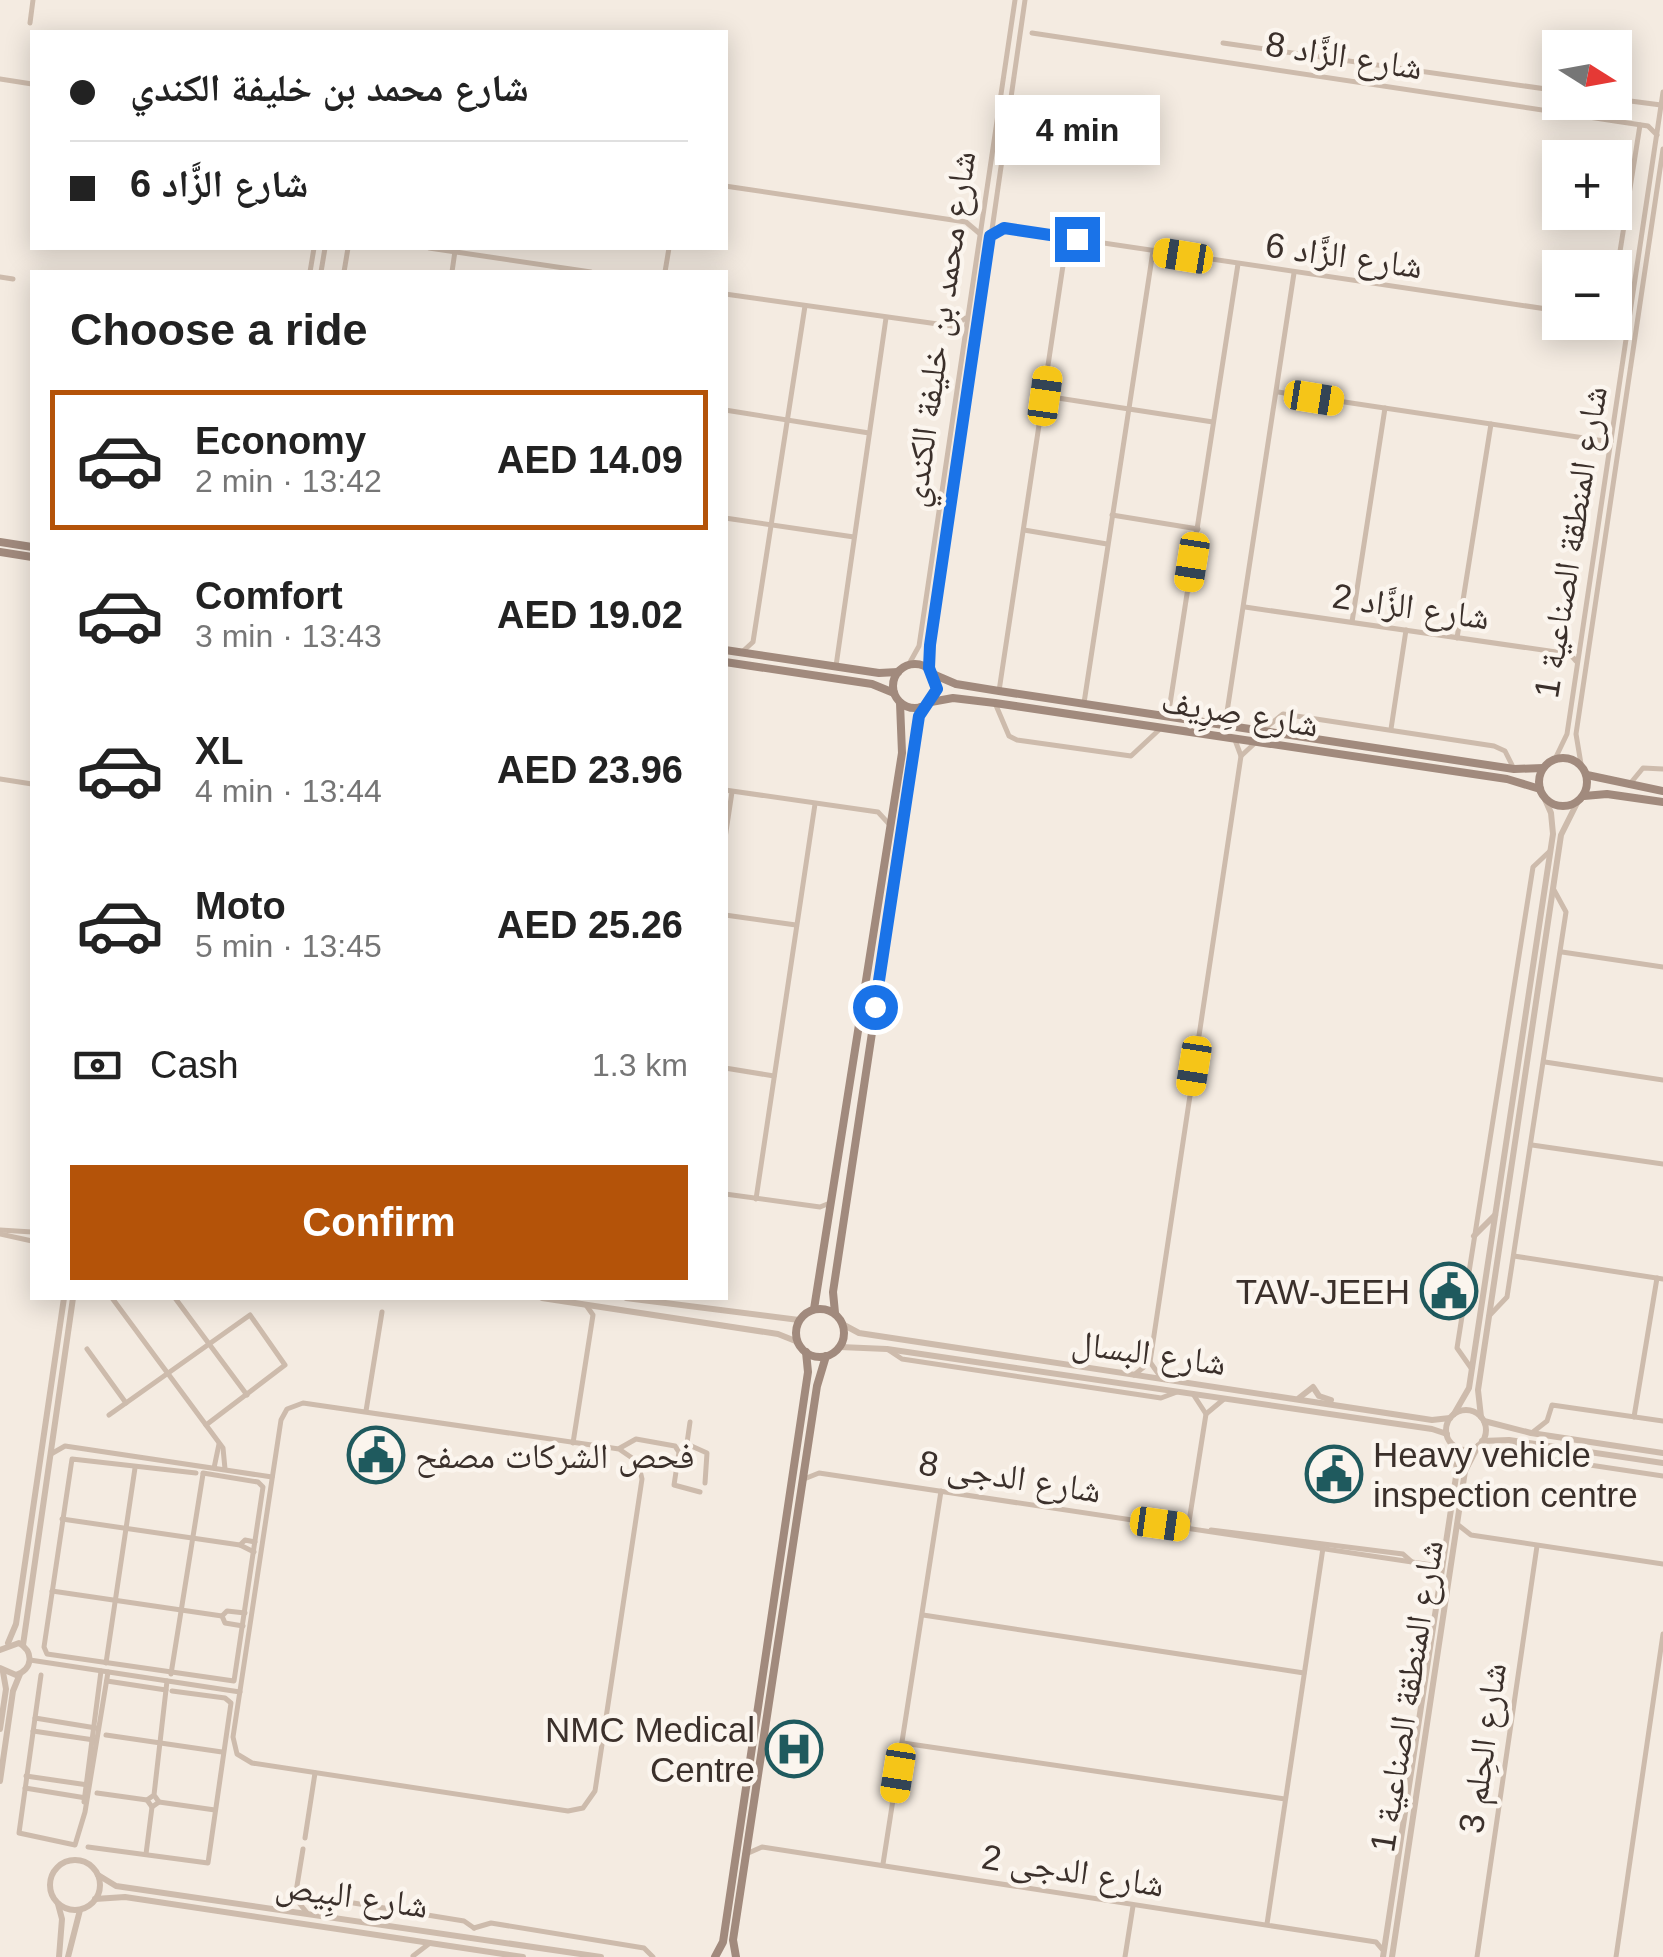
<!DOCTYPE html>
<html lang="en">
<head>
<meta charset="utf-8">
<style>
  body { margin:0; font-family:Arial,"Noto Naskh Arabic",sans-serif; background:#f6f6f6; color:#222; height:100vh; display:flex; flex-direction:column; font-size:38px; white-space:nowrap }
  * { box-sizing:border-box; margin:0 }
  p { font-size:32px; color:#767676 }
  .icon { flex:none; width:55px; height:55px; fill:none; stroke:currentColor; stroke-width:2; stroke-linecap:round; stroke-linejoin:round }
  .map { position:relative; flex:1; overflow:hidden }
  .drawer { position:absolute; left:30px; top:270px; width:698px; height:1030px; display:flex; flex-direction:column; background:#fff; border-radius:0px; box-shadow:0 5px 25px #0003 }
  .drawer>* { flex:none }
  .guide { position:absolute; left:30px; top:30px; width:698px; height:220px; border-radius:0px; box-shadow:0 5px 25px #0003; display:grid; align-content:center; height:220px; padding:0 40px; background:#fff }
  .needle { width:65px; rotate:101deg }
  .controls { position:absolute; left:1542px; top:30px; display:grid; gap:20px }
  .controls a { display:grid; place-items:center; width:90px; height:90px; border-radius:0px; background:#fff; box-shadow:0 5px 25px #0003; font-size:50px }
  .end { position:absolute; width:45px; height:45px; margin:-22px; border:12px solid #1a73e8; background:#fff; box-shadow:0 0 0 5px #fff }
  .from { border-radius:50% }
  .bubble { position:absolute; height:70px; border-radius:0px; background:#fff; box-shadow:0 5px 25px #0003; font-size:32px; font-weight:800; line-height:70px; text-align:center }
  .car { position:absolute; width:30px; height:60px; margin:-30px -15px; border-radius:12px; box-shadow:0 0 8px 2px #0007; background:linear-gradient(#f5c518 24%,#345 0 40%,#f5c518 0 76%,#345 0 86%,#f5c518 0) }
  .guide b { display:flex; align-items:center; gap:35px; height:95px; font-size:38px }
  .guide b+b { border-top:2px solid #e0e0e0 }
  .guide i { width:25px; height:25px; background:#222 }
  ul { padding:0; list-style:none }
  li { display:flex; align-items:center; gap:30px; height:140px; margin:0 20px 15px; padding:0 20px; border:5px solid transparent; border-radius:0px }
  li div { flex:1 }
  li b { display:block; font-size:38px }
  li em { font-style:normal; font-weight:800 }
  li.active { border-color:#b45309 }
  li>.icon { width:90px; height:90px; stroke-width:1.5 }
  h2 { padding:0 40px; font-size:45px; line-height:120px }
  .pay { display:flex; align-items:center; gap:25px; height:110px; padding:0 40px; font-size:38px }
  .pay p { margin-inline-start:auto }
  .cta { display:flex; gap:20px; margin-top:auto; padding:20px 40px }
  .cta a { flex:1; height:115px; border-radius:0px; background:#b45309; color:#fff; font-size:40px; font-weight:800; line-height:115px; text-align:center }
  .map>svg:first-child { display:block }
</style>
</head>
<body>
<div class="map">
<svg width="1663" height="1957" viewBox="0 0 1663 1957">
  <rect width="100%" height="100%" fill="#f4ebe1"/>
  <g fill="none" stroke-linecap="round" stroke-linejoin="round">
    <!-- minor -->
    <g stroke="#cdbbac" stroke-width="5">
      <path d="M30,23L33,0"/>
      <path d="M1032,33L1648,126L1657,135"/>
      <path d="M1223,43L1560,91"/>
      <path d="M0,79L32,84"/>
      <path d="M1615,99L1661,105"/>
      <path d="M725,186L966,222L979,233"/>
      <path d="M991,234L1003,228L1560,311"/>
      <path d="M429,248L591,272"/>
      <path d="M310,272L314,248"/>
      <path d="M321,272L325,248"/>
      <path d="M344,272L348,248"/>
      <path d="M452,272L455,251"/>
      <path d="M665,272L669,248"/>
      <path d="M0,277L13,279"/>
      <path d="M1615,283L1640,125"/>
      <path d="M725,294L952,326L966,318"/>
      <path d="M1615,319L1627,329"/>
      <path d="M1278,392L1611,442"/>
      <path d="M1045,396L1213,422"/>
      <path d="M725,410L869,433"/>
      <path d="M1112,515L1198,529"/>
      <path d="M725,518L854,537"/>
      <path d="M1024,530L1107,544"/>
      <path d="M1245,607L1570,654L1576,661"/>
      <path d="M1352,622L1385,408"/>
      <path d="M1457,638L1491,424"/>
      <path d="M741,653L753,642L805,306"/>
      <path d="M909,664L919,646L1015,0"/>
      <path d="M836,666L886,318"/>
      <path d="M929,668L1025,0"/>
      <path d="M999,691L1067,239"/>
      <path d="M995,703L1009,736L1017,740L1131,756L1161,728"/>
      <path d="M1084,703L1153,251"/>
      <path d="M1158,715L1170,704L1238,264"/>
      <path d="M1215,723L1227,712L1294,273"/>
      <path d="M1391,729L1406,630"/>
      <path d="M1263,730L1283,714L1494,746L1505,751L1514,769"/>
      <path d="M1241,756L1255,743"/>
      <path d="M1555,759L1567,734L1663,92"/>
      <path d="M1581,764L1576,734L1663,149"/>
      <path d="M0,779L32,784"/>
      <path d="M1629,785L1643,768L1663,769"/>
      <path d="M725,790L878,812L890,825"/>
      <path d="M725,838L732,792"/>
      <path d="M725,915L796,925"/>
      <path d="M1562,952L1663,967"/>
      <path d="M1545,1062L1663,1080"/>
      <path d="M725,1068L774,1076"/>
      <path d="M1532,1145L1663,1164"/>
      <path d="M725,1194L820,1207L830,1203"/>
      <path d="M756,1199L815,804"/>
      <path d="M0,1230L32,1232"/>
      <path d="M0,1234L32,1241"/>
      <path d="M1514,1256L1663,1279"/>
      <path d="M112,1298L223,1448L225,1469"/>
      <path d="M175,1298L247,1395"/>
      <path d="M1489,1316L1507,1297L1566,912L1554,890"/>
      <path d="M87,1349L126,1403"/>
      <path d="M887,1349L902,1359L1161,1398L1177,1392"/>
      <path d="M1150,1362L1162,1379"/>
      <path d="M1471,1368L1457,1348L1533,867L1550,851"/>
      <path d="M1134,1375L1150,1362L1241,756L1235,740"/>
      <path d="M1193,1394L1206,1414"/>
      <path d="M303,1403L619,1449L638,1462L642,1479L595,1791L583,1808L568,1811L252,1763L237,1754L233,1737L281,1420L287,1409Z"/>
      <path d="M366,1411L382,1312"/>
      <path d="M109,1415L250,1315L285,1365L206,1425"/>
      <path d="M1634,1417L1657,1278"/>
      <path d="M1533,1432L1547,1421L1552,1405L1663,1421"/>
      <path d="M1509,1440L1530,1456L1663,1476"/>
      <path d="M573,1443L593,1315L586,1305"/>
      <path d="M687,1443L690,1422"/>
      <path d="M687,1444L707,1453L705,1483"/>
      <path d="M620,1448L636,1439L675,1446L679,1452L674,1485L700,1492"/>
      <path d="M51,1454L65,1446L272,1477"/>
      <path d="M214,1468L219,1444"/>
      <path d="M196,1473L72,1459L44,1647L47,1654L234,1681L263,1487L258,1482L203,1473"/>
      <path d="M804,1479L819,1473L1432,1565L1442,1558"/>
      <path d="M62,1519L240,1545"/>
      <path d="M1457,1524L1471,1535L1663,1564"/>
      <path d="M1188,1528L1206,1414L1224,1399"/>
      <path d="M1211,1530L1403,1554L1412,1562"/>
      <path d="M254,1552L240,1545L245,1540L255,1542"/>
      <path d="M52,1591L222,1616"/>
      <path d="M923,1615L1304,1673"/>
      <path d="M243,1626L225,1623L222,1616L227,1611L245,1613"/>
      <path d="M30,1660L240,1692"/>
      <path d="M106,1663L135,1468"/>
      <path d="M171,1674L203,1474"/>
      <path d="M41,1675L19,1833L75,1845L85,1812L108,1672"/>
      <path d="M107,1681L166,1690"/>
      <path d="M35,1718L96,1728"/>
      <path d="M33,1731L94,1740"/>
      <path d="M106,1735L222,1752"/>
      <path d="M903,1743L1285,1799"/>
      <path d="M26,1776L88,1785"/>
      <path d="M25,1788L86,1798"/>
      <path d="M97,1793L147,1800"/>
      <path d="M154,1795L147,1800L152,1807L159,1802L154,1795L167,1681"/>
      <path d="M84,1802L101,1671"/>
      <path d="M159,1802L215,1810"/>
      <path d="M305,1838L315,1773"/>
      <path d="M88,1847L208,1863L231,1703L225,1698L172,1691"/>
      <path d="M146,1854L152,1807"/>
      <path d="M746,1854L762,1847L1376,1942L1382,1949"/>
      <path d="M883,1864L941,1491"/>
      <path d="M295,1898L308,1914"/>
      <path d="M281,1908L295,1898L303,1849"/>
      <path d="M326,1917L335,1900L464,1921L474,1928"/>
      <path d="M1267,1924L1323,1548"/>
      <path d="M474,1928L491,1923L644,1948L653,1957"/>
      <path d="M413,1956L430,1943"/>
      <path d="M1125,1957L1133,1906"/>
      <path d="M1477,1957L1537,1546"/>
      <path d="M1616,1957L1663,1634"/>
    </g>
    <!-- tertiary -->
    <g stroke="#cdbbac" stroke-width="6">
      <path d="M1474,1236L1495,1215"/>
      <path d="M542,1298L778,1334L798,1342"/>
      <path d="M626,1298L799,1320"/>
      <path d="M844,1325L859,1333L1432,1420L1450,1418"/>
      <path d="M840,1347L887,1349L1432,1429L1447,1434"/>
      <path d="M1299,1398L1313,1387L1319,1396L1331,1400"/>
      <circle cx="1466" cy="1430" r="20"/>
      <path d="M1454,1414L1469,1388L1553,834L1551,813L1544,797"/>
      <path d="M1481,1417L1478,1390L1561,835L1578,801"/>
      <path d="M1484,1421L1531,1433L1663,1453"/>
      <path d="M1482,1441L1509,1440L1663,1463"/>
      <path d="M8,1643L16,1624L64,1298"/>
      <path d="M23,1645L73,1298"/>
      <path d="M0,1650L19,1643C34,1652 33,1669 16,1675L0,1668"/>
      <path d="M0,1729L6,1689L3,1672"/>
      <path d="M0,1781L13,1691L20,1674"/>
      <circle cx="75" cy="1885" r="25"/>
      <path d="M98,1875L116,1886L601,1957"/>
      <path d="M95,1899L125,1897L523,1957"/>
      <path d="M58,1904L62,1919L59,1957"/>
      <path d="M68,1957L80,1910"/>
      <path d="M1383,1957L1457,1470L1453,1445"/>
      <path d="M1392,1957L1465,1471L1478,1446"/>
    </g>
    <!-- secondary -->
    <g stroke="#a18a7d" stroke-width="8">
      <path d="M0,542L32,547"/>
      <path d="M0,552L32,557"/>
      <path d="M725,650L879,673L898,672"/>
      <path d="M725,662L872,684L894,693"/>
      <circle cx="915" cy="686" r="22"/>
      <path d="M935,675L956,684L999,691L1514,769L1543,768"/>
      <path d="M931,702L953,698L995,703L1507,779L1540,789"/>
      <circle cx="1563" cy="782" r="24"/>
      <path d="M1587,775L1663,791"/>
      <path d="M1584,796L1607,794L1663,802"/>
      <circle cx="820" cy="1333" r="24"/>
      <path d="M814,1309L902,753L900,703"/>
      <path d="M835,1313L833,1292L921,707"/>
      <path d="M715,1957L723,1942L808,1372L806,1352"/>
      <path d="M736,1957L733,1940L817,1386L826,1356"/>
    </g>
  </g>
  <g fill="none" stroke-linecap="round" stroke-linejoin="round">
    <!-- route -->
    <path stroke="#1a73e8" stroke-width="12" d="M875,1007L919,716L937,689L929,668L930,645L990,236L1004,228L1077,239"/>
  </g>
  <!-- icons -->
  <defs>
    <g id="civic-ring" transform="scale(2.875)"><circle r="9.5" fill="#fbf5ee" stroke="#1f5a5e" stroke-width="1.5"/><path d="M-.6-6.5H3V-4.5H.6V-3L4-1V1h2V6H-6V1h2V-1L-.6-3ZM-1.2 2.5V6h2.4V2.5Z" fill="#1f5a5e"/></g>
    <g id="hospital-ring" transform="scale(2.875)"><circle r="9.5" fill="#fbf5ee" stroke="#1f5a5e" stroke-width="1.5"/><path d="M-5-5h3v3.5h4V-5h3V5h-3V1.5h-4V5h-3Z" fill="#1f5a5e"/></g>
  </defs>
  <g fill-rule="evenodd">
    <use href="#civic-ring" x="1449" y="1291"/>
    <use href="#civic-ring" x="376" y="1455"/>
    <use href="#civic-ring" x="1334" y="1474"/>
    <use href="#hospital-ring" x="794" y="1749"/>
  </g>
  <g text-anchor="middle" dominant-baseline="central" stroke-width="9" stroke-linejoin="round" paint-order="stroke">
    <!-- street labels -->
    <g font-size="35" fill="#3b302b" stroke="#fbf5ee">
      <text transform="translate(1344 55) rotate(9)">شارع الزَّاد 8</text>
      <text transform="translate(1344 255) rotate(8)">شارع الزَّاد 6</text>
      <text transform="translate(938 329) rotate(-82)">شارع محمد بن خليفة الكندي</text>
      <text transform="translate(1570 542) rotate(-81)">شارع المنطقة الصناعية 1</text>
      <text transform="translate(1411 606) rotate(8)">شارع الزَّاد 2</text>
      <text transform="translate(1240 712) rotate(9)">شارع صِرِيف</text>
      <text transform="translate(1149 1352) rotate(8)">شارع البسال</text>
      <text transform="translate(1010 1476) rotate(9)">شارع الدجى 8</text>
      <text transform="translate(1406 1696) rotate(-81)">شارع المنطقة الصناعية 1</text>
      <text transform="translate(1482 1748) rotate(-82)">شارع الحِلم 3</text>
      <text transform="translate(1073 1870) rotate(9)">شارع الدجى 2</text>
      <text transform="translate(352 1895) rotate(8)">شارع البِيص</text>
    </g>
    <!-- poi labels -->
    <g font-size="35" fill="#3b302b" stroke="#fbf5ee" text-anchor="end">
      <text x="1410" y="1291">TAW-JEEH</text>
      <text x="1373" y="1454" text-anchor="start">Heavy vehicle<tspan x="1373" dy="40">inspection centre</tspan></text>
      <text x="415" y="1455" text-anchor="start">فحص الشركات مصفح</text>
      <text x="755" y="1729">NMC Medical<tspan x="755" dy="40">Centre</tspan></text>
    </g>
  </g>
</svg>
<div class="controls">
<a><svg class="needle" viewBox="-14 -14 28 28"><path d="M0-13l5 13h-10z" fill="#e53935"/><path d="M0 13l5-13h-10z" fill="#767676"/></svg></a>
<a>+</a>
<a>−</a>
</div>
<i class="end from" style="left:875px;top:1007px"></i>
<i class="end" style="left:1077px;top:239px"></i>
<div class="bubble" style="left:995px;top:95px;width:165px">4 min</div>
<i class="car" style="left:1183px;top:256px;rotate:279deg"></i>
<i class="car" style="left:1045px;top:396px;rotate:8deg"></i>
<i class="car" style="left:1314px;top:398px;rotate:99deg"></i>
<i class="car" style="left:1192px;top:562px;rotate:189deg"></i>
<i class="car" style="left:1194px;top:1066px;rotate:189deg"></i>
<i class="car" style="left:1160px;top:1524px;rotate:98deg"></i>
<i class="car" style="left:898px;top:1773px;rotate:189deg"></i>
<div class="guide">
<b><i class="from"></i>شارع محمد بن خليفة الكندي</b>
<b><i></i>شارع الزَّاد 6</b>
</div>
<section class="drawer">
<h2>Choose a ride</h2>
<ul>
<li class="active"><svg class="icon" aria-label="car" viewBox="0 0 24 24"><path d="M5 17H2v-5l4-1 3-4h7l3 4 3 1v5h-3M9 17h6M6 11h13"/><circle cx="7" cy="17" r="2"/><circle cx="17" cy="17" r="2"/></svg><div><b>Economy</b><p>2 min · 13:42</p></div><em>AED 14.09</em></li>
<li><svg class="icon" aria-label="car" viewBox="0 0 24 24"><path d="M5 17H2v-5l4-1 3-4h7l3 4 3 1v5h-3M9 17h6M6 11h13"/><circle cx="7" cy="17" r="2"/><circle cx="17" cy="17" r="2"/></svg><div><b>Comfort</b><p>3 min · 13:43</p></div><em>AED 19.02</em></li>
<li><svg class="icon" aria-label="car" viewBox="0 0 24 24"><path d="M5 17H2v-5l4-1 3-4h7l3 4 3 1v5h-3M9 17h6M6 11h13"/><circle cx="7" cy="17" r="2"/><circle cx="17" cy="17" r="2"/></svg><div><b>XL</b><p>4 min · 13:44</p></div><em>AED 23.96</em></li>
<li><svg class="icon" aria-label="car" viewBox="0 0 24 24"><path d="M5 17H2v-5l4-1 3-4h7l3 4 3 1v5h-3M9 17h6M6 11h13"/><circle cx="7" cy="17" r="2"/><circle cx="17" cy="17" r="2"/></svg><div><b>Moto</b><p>5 min · 13:45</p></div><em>AED 25.26</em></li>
</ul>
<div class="pay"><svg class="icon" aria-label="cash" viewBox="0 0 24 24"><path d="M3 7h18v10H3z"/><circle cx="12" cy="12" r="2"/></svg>Cash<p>1.3 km</p></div>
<div class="cta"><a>Confirm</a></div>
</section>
</div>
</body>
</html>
